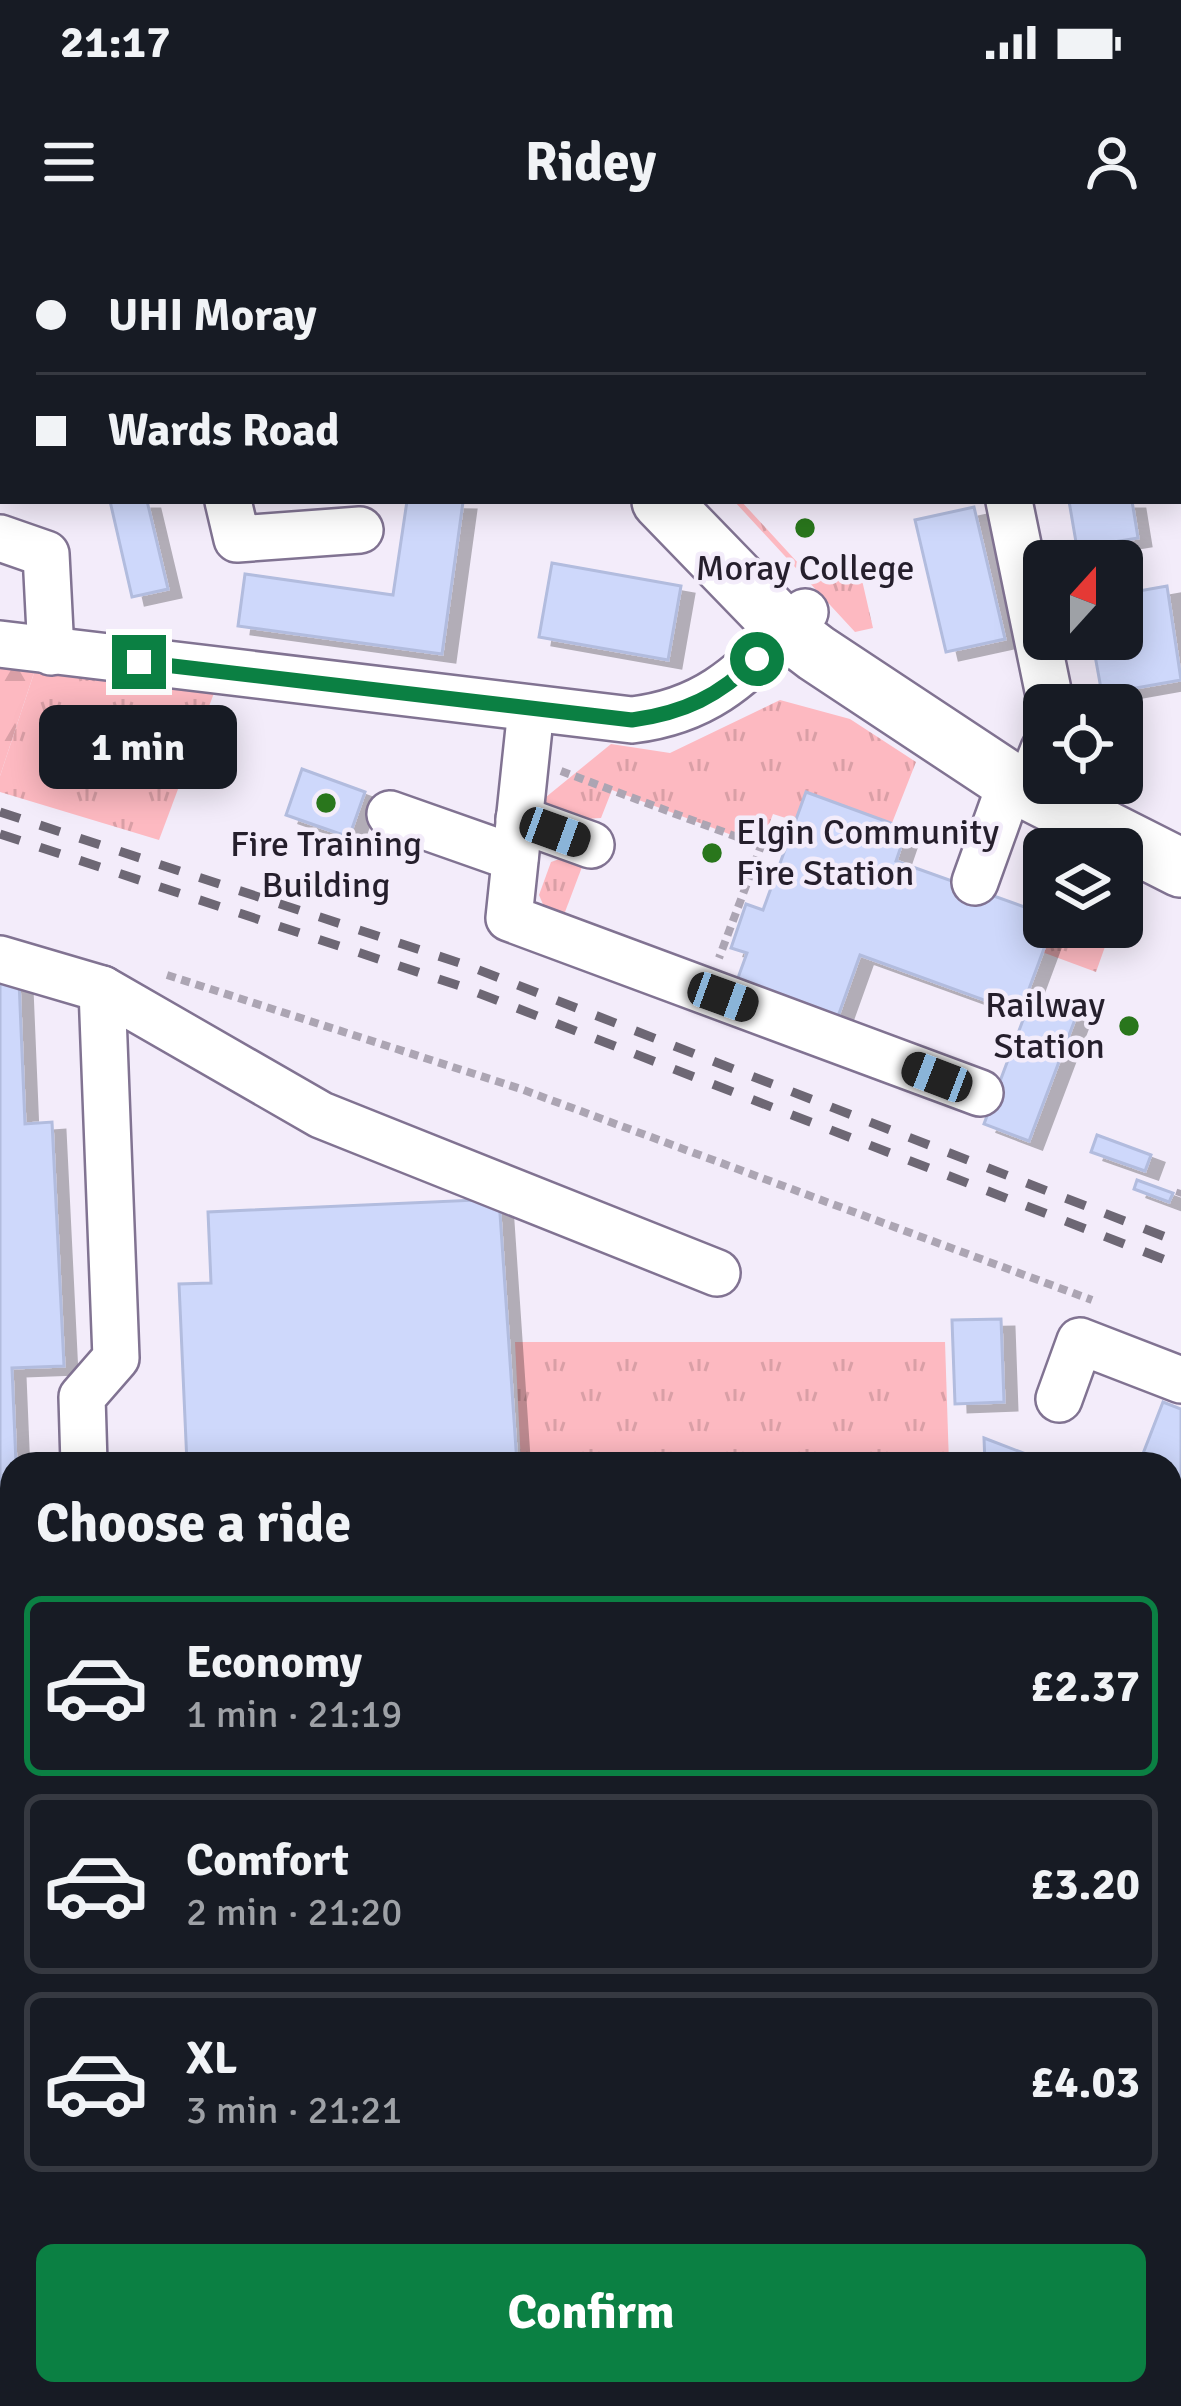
<!DOCTYPE html>
<html lang="en">
<head>
<meta charset="utf-8">
<style>
  body { margin:0; font-family:Signika,sans-serif; background:#20242c; color:#f1f3f6; height:100vh; display:flex; flex-direction:column; font-size:45px; white-space:nowrap }
  * { box-sizing:border-box; margin:0 }
  p { font-size:39px; color:#9ea1a6 }
  .icon { flex:none; width:66px; height:66px; fill:none; stroke:currentColor; stroke-width:2; stroke-linecap:round; stroke-linejoin:round }
  .map { position:relative; flex:1; overflow:hidden }
  .drawer { position:absolute; left:0px; top:1212px; width:1182px; height:954px; display:flex; flex-direction:column; background:#171b24; border-radius:36px 36px 0 0; box-shadow:0 6px 30px #0003 }
  .drawer>* { flex:none }
  .top-card { position:absolute; left:0px; top:0px; width:1182px; height:264px; box-shadow:0 6px 30px #0003; display:grid; align-content:center; height:264px; padding:0 36px; background:#171b24 }
  .needle { width:78px; rotate:21deg }
  .controls { position:absolute; left:1023px; top:300px; display:grid; gap:24px }
  .controls a { display:grid; place-items:center; width:120px; height:120px; border-radius:18px; background:#171b24; box-shadow:0 6px 30px #0003; font-size:60px }
  .end { position:absolute; width:54px; height:54px; margin:-27px; border:15px solid #0b8043; background:#fff; box-shadow:0 0 0 6px #fff }
  .from { border-radius:50% }
  .bubble { position:absolute; height:84px; border-radius:18px; background:#171b24; box-shadow:0 6px 30px #0003; font-size:39px; font-weight:700; line-height:84px; text-align:center }
  .car { position:absolute; width:36px; height:72px; margin:-36px -18px; border-radius:15px; box-shadow:0 0 9px 3px #0007; background:linear-gradient(#222 24%,#8ab4d8 0 40%,#222 0 76%,#8ab4d8 0 86%,#222 0) }
  .top-card b { display:flex; align-items:center; gap:42px; height:114px; font-size:45px }
  .top-card b+b { border-top:3px solid #363941 }
  .top-card i { width:30px; height:30px; background:#f1f3f6 }
  ul { padding:0; list-style:none }
  li { display:flex; align-items:center; gap:36px; height:180px; margin:0 24px 18px; padding:0 12px; border:6px solid #363941; border-radius:18px }
  li div { flex:1 }
  li b { display:block; font-size:45px }
  li em { font-style:normal; font-weight:700 }
  li.active { border-color:#0b8043 }
  li>.icon { width:108px; height:108px; stroke-width:1.5 }
  h2 { padding:0 36px; font-size:54px; line-height:144px }
  .primary-button { display:flex; gap:24px; margin-top:auto; padding:24px 36px }
  .primary-button a { flex:1; height:138px; border-radius:18px; background:#0b8043; color:#fff; font-size:48px; font-weight:700; line-height:138px; text-align:center }
  .status { display:flex; justify-content:space-between; align-items:center; height:84px; padding:0 60px; background:#171b24; direction:ltr }
  .status svg { height:33px; fill:currentColor }
  header { display:flex; justify-content:space-between; align-items:center; height:156px; padding:0 36px; background:#171b24; font-size:54px; font-weight:700 }
  .map>svg:first-child { display:block }
</style>
</head>
<body>
<div class="status"><b>21:17</b><svg viewBox="0 0 49 12"><path d="M0 12V9h3v3zM5 12V6h3v6zM10 12V3h3v9zM15 12V0h3v12zM26 1h20v11H26zM47 4h2v5h-2z"/></svg></div>
<header><svg class="icon" aria-label="menu" viewBox="0 0 24 24"><path d="M4 6h16M4 12h16M4 18h16"/></svg>Ridey<svg class="icon" aria-label="person" viewBox="0 0 24 24"><circle cx="12" cy="8" r="4"/><path d="M4 21q1-7 8-7t8 7"/></svg></header>
<div class="map">
<svg width="1181" height="2166" viewBox="0 0 1181 2166">
  <defs>
    <pattern id="grass-tufts" width="24" height="20" patternUnits="userSpaceOnUse" patternTransform="scale(3)"><rect width="24" height="20" fill="#fdb9c1"/><path d="M3 7l-1-3M5 7V3M7 7l1-3M15 17l-1-3M17 17v-4M19 17l1-3" fill="none" stroke="#d99fa6"/></pattern>
    <pattern id="forest-firs" width="22" height="20" patternUnits="userSpaceOnUse" patternTransform="scale(3)"><rect width="22" height="20" fill="#fdb9c1"/><path d="M5 1l3.5 6h-7zM16 11l3.5 6h-7z" fill="#d99fa6"/></pattern>
    <filter id="shadow"><feDropShadow dx="13" dy="8" stdDeviation="0" flood-color="#0004"/></filter>
  </defs>
  <rect width="100%" height="100%" fill="#f3ecfa"/>
  <!-- grass -->
  <g fill="url(#grass-tufts)">
    <path d="M734,261H741L809,335L856,314L873,388L855,392Z"/>
    <path d="M35,430L214,453L159,600L0,552V536Z"/>
    <path d="M780,460L850,479L916,522L892,583L806,553L795,581L773,574L761,606L612,550L601,578L568,580L544,567L546,557L611,504L670,513Z"/>
    <path d="M565,617L585,619L562,680L545,669L539,655L551,622Z"/>
    <path d="M1052,687H1112L1096,732L1042,712Z"/>
    <path d="M515,1102H945L949,1224H521Z"/>
    <path d="M0,2116L12,2117V2154H54L52,2165L0,2166Z"/>
    <path d="M1170,2135H1181V2166H659V2154H1170Z"/>
    <path d="M108,2154H606L605,2166H127L108,2161Z"/>
  </g>
  <!-- forest -->
  <path fill="url(#forest-firs)" d="M0,426L35,430L0,536Z"/>
  <g fill="none" stroke-linecap="round" stroke-linejoin="round">
    <!-- stream -->
    <g stroke="#64a3cf" stroke-width="12">
      <path d="M0,2138H12"/>
      <path d="M358,2154L606,2161"/>
      <path d="M666,2162L862,2166"/>
    </g>
  </g>
  <!-- building -->
  <g fill="#ced8fb" stroke="#b2bcde" stroke-width="3" filter="url(#shadow)">
    <path d="M110,261H147L168,349L132,357Z"/>
    <path d="M407,261L463,262L442,414L238,386L245,334L393,355Z"/>
    <path d="M1069,261H1132L1138,298L1077,308Z"/>
    <path d="M974,267L1005,399L946,412L915,280Z"/>
    <path d="M552,323L681,346L668,420L539,397Z"/>
    <path d="M1167,346L1181,440L1102,454L1092,399H1122V354Z"/>
    <path d="M302,529L365,552L349,597L286,575Z"/>
    <path d="M806,552L907,589L896,621L1044,674V687H1052L1020,773L860,715L836,782L735,746L747,713L731,708L746,664L763,670Z"/>
    <path d="M0,741H19L25,884L52,882L64,1126L12,1128L16,1224H12V1257H0Z"/>
    <path d="M1032,756L1077,774L1029,901L984,884Z"/>
    <path d="M1097,895L1151,915L1145,931L1091,912Z"/>
    <path d="M1137,940L1173,953L1169,962L1134,949Z"/>
    <path d="M499,959L517,1224H187L179,1044L211,1043L208,972Z"/>
    <path d="M1001,1079L1004,1162L955,1164L952,1080Z"/>
    <path d="M1163,1162L1181,1169V1704L1170,1699V1224H1139Z"/>
    <path d="M984,1198L1052,1224H985Z"/>
    <path d="M12,1380V1489H0V1381Z"/>
    <path d="M0,1505H12V1613L0,1614Z"/>
    <path d="M1180,1797L1181,1798V1833L1170,1829Z"/>
  </g>
  <g fill="none" stroke-linecap="round" stroke-linejoin="round">
    <!-- minor casing -->
    <g stroke="#817392" stroke-width="50">
      <g id="minor">
        <path d="M955,0V3"/>
        <path d="M208,3V0"/>
        <path d="M618,3L621,0"/>
        <path d="M228,261L237,299L360,290"/>
        <path d="M1009,261L1051,465"/>
        <path d="M0,298L46,314L51,412"/>
        <path d="M0,404L632,480C715,470 747,428 805,372"/>
        <path d="M531,469L509,678L980,853"/>
        <path d="M1028,549L1044,509"/>
        <path d="M390,574L515,618"/>
        <path d="M519,579L591,605"/>
        <path d="M975,642L1011,542"/>
        <path d="M0,719L102,749L116,1118L82,1157L84,1224"/>
        <path d="M102,749L321,875L717,1033"/>
        <path d="M1059,1159L1080,1101L1181,1140"/>
        <path d="M0,1674H12"/>
        <path d="M80,2154V2166"/>
        <path d="M638,2166V2154"/>
      </g>
    </g>
    <!-- major casing -->
    <g stroke="#817392" stroke-width="62">
      <g id="major">
        <path d="M410,0L413,3"/>
        <path d="M460,0L463,3"/>
        <path d="M661,261L786,390L816,413L1011,542L1181,628"/>
      </g>
    </g>
    <!-- path -->
    <g stroke="#aca5b3" stroke-width="8" stroke-dasharray="9 6" stroke-linecap="butt">
      <path d="M561,531L761,606L719,718"/>
      <path d="M167,735L521,849L1092,1060"/>
      <path d="M1179,956L1181,950"/>
    </g>
    <!-- minor -->
    <use href="#minor" stroke="#fff" stroke-width="45"/>
    <!-- major -->
    <use href="#major" stroke="#fff" stroke-width="57"/>
    <!-- rail -->
    <g stroke="#6d6774" stroke-width="9" stroke-dasharray="21 21" stroke-linecap="butt">
      <path d="M0,572L466,725L1181,1003"/>
      <path d="M0,594L460,746L1181,1026"/>
    </g>
  </g>
  <g fill="none" stroke-linecap="round" stroke-linejoin="round">
    <!-- route -->
    <path stroke="#0b8043" stroke-width="15" d="M139,422L632,480C684,473 719,456 757,419"/>
  </g>
  <!-- markers -->
  <g fill="#29761c" stroke="#f3ecfa" stroke-width="4.5">
    <circle cx="805" cy="288" r="12"/>
    <circle cx="326" cy="563" r="12"/>
    <circle cx="712" cy="613" r="12"/>
    <circle cx="1129" cy="786" r="12"/>
  </g>
  <g text-anchor="middle" dominant-baseline="central" stroke-width="9" stroke-linejoin="round" paint-order="stroke">
    <!-- poi labels -->
    <g font-size="36" fill="#251f2c" stroke="#f3ecfa">
      <text x="805" y="328">Moray College</text>
      <text x="736" y="592" text-anchor="start">Elgin Community<tspan x="736" dy="41">Fire Station</tspan></text>
      <text x="326" y="604">Fire Training<tspan x="326" dy="41">Building</tspan></text>
      <text x="1105" y="765" text-anchor="end">Railway<tspan x="1105" dy="41">Station</tspan></text>
    </g>
  </g>
</svg>
<div class="controls">
<a><svg class="needle" viewBox="-14 -14 28 28"><path d="M0-13l5 13h-10z" fill="#e53935"/><path d="M0 13l5-13h-10z" fill="#9ea1a6"/></svg></a>
<a><svg class="icon" aria-label="locate" viewBox="0 0 24 24"><circle cx="12" cy="12" r="6"/><path d="M12 2v4M12 18v4M2 12h4M18 12h4"/></svg></a>
<a><svg class="icon" aria-label="layers" viewBox="0 0 24 24"><path d="M12 4l9 5-9 5-9-5zM3 14l9 5 9-5"/></svg></a>
</div>
<i class="end from" style="left:757px;top:419px"></i>
<i class="end" style="left:139px;top:422px"></i>
<div class="bubble" style="left:39px;top:465px;width:198px">1 min</div>
<i class="car" style="left:555px;top:592px;rotate:110deg"></i>
<i class="car" style="left:723px;top:757px;rotate:110deg"></i>
<i class="car" style="left:937px;top:837px;rotate:291deg"></i>
<div class="top-card">
<b><i class="from"></i>UHI Moray</b>
<b><i></i>Wards Road</b>
</div>
<section class="drawer">
<h2>Choose a ride</h2>
<ul>
<li class="active"><svg class="icon" aria-label="car" viewBox="0 0 24 24"><path d="M5 17H2v-5l4-1 3-4h7l3 4 3 1v5h-3M9 17h6M6 11h13"/><circle cx="7" cy="17" r="2"/><circle cx="17" cy="17" r="2"/></svg><div><b>Economy</b><p>1 min · 21:19</p></div><em>£2.37</em></li>
<li><svg class="icon" aria-label="car" viewBox="0 0 24 24"><path d="M5 17H2v-5l4-1 3-4h7l3 4 3 1v5h-3M9 17h6M6 11h13"/><circle cx="7" cy="17" r="2"/><circle cx="17" cy="17" r="2"/></svg><div><b>Comfort</b><p>2 min · 21:20</p></div><em>£3.20</em></li>
<li><svg class="icon" aria-label="car" viewBox="0 0 24 24"><path d="M5 17H2v-5l4-1 3-4h7l3 4 3 1v5h-3M9 17h6M6 11h13"/><circle cx="7" cy="17" r="2"/><circle cx="17" cy="17" r="2"/></svg><div><b>XL</b><p>3 min · 21:21</p></div><em>£4.03</em></li>
</ul>
<div class="primary-button"><a>Confirm</a></div>
</section>
</div>
</body>
</html>
